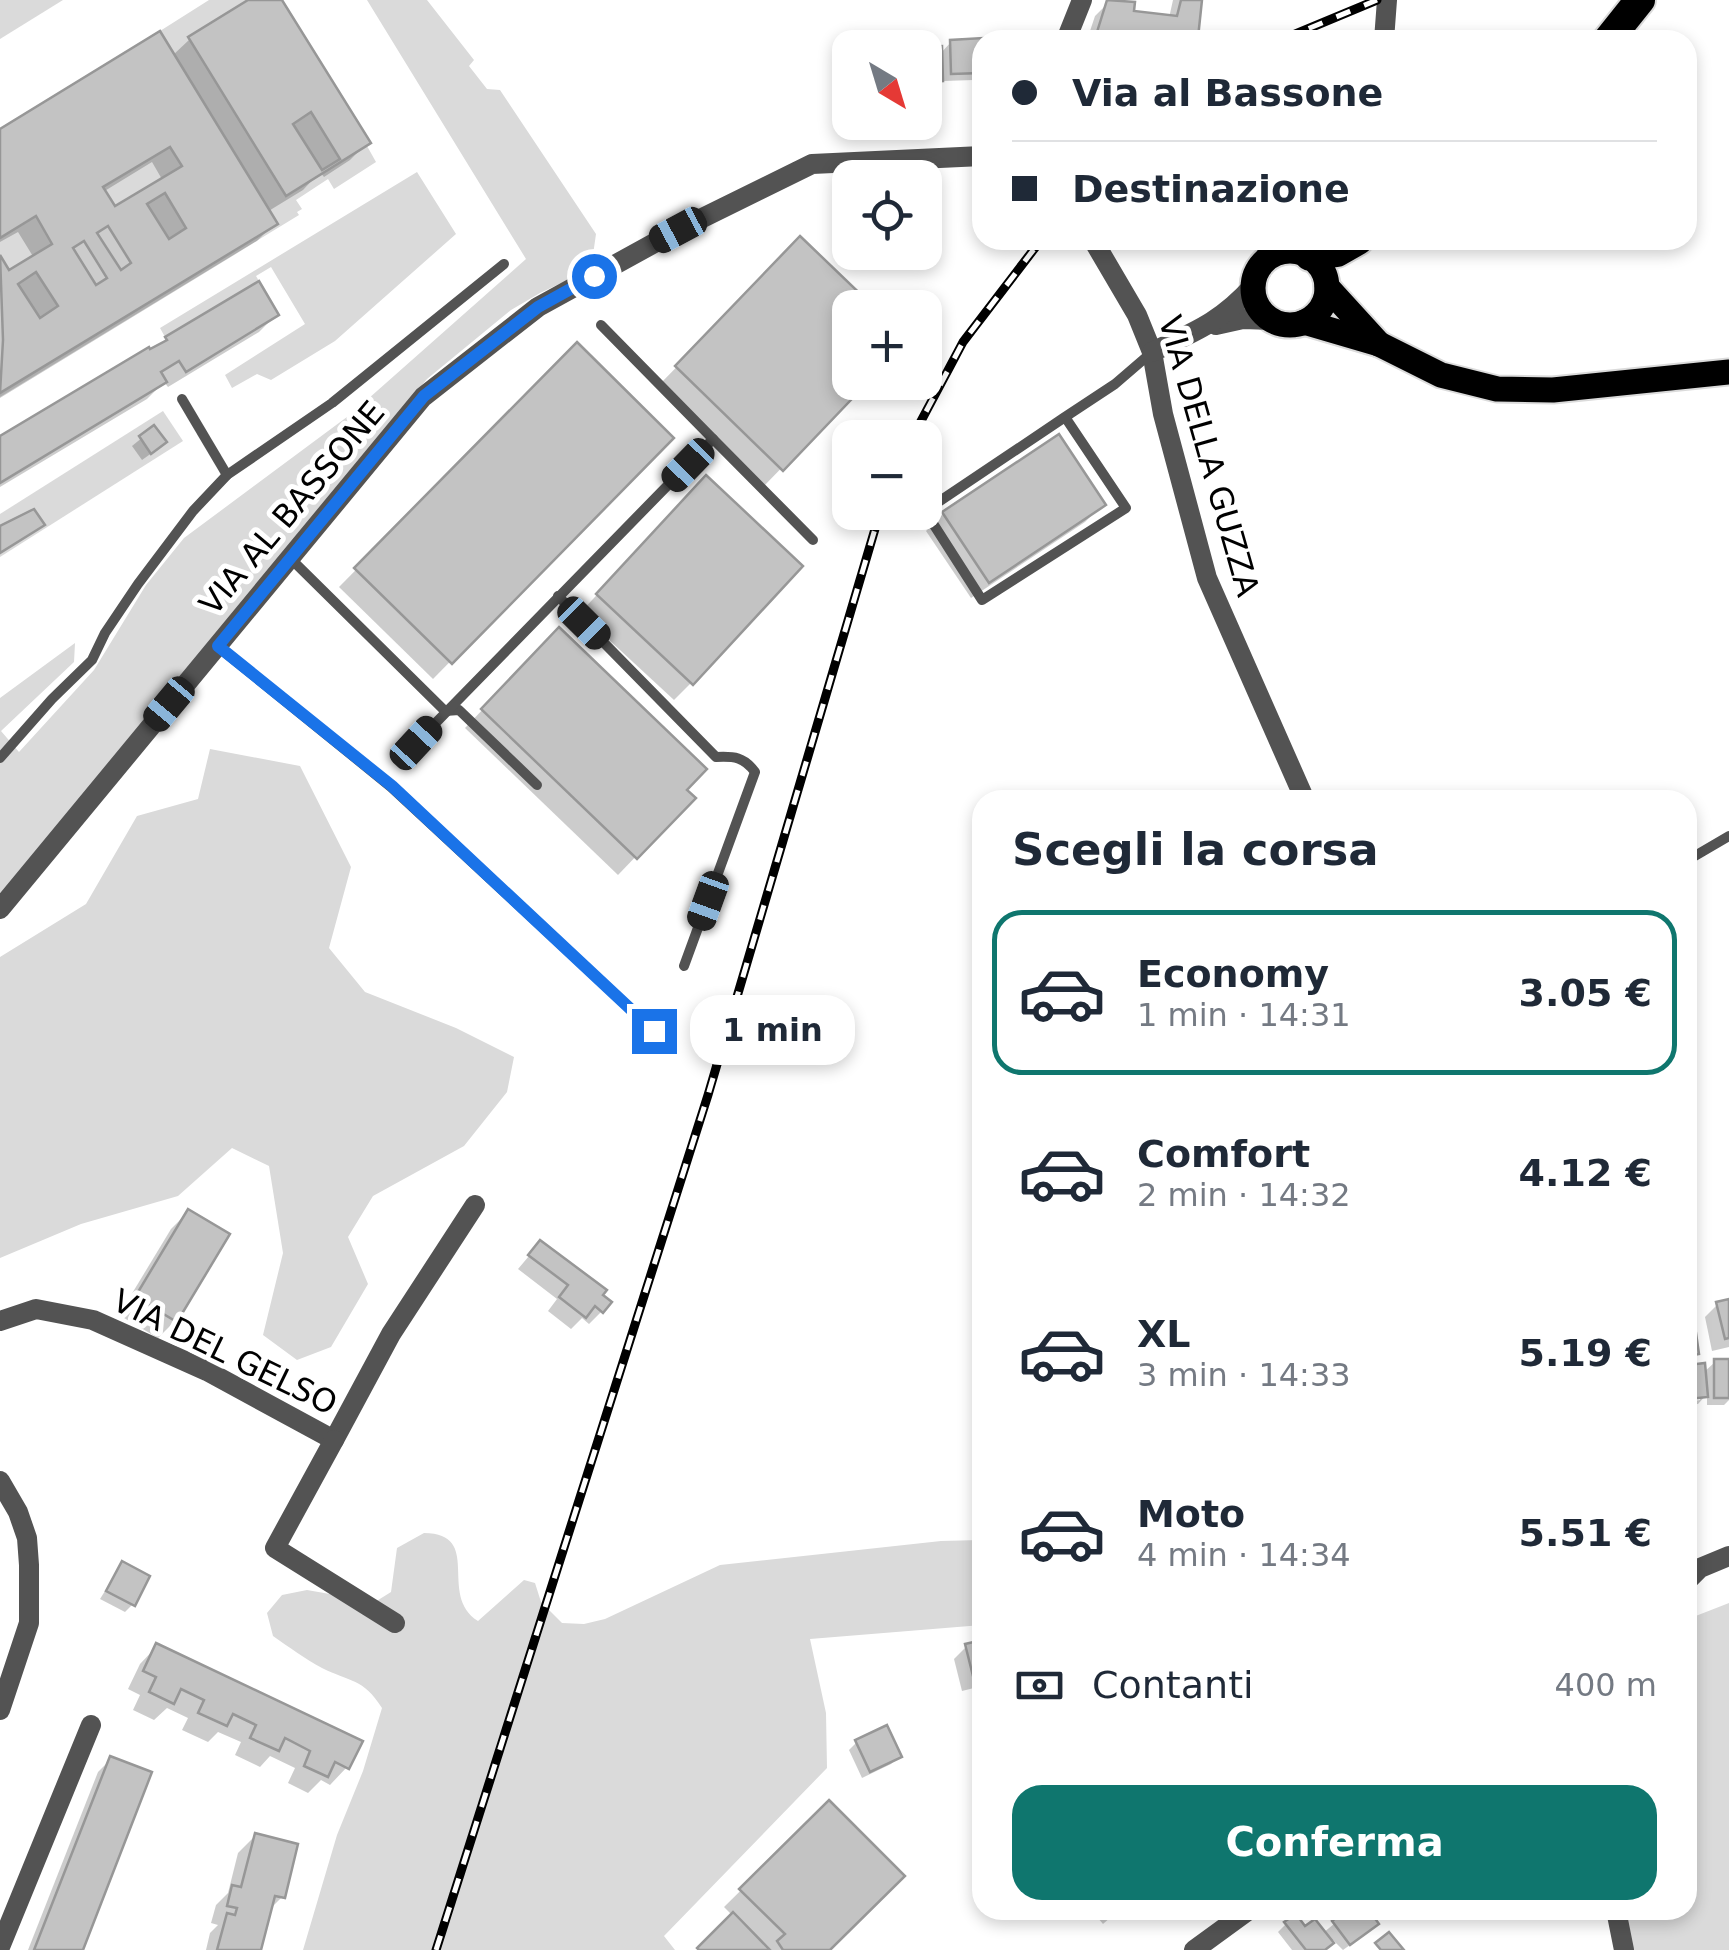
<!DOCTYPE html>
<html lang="it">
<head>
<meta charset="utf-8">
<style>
  body { margin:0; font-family:"DejaVu Sans",sans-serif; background:#f2f2f3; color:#1f2937; height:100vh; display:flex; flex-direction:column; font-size:38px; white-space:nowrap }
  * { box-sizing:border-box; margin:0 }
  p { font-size:32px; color:#747a83 }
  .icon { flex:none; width:55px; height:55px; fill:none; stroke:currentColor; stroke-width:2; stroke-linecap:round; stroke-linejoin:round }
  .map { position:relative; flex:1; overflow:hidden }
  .panel { position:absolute; left:972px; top:790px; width:725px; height:1130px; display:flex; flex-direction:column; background:#fff; border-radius:30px; box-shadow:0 5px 15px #0003 }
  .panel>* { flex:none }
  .hud { position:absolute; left:972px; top:30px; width:725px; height:220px; border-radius:30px; box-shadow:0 5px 15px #0003; display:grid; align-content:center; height:220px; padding:0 40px; background:#fff }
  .needle { width:65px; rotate:142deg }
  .tools { position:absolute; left:832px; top:30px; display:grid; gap:20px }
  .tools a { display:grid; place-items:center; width:110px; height:110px; border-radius:20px; background:#fff; box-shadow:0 5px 15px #0003; font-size:50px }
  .end { position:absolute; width:45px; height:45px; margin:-22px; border:12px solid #1a73e8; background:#fff; box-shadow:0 0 0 5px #fff }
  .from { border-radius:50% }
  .bubble { position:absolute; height:70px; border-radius:30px; background:#fff; box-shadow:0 5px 15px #0003; font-size:32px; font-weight:600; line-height:70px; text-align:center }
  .car { position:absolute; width:30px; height:60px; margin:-30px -15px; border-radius:12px; box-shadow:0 0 8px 2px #0007; background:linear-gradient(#222 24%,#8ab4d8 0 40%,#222 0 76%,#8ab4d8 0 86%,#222 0) }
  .hud b { display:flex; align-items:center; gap:35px; height:95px; font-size:38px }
  .hud b+b { border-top:2px solid #e0e1e3 }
  .hud i { width:25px; height:25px; background:#1f2937 }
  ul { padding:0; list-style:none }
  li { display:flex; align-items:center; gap:30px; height:165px; margin:0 20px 15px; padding:0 20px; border:5px solid transparent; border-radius:30px }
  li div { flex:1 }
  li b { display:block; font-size:38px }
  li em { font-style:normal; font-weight:600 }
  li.current { border-color:#0f766e }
  li>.icon { width:90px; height:90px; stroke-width:1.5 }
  h2 { padding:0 40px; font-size:45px; line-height:120px }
  .pay { display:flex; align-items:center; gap:25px; height:110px; padding:0 40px; font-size:38px }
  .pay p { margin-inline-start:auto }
  .action { display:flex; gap:20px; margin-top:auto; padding:20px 40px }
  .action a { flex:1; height:115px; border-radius:30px; background:#0f766e; color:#fff; font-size:40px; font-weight:600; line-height:115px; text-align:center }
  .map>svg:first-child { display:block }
</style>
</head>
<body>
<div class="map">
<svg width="1729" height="1950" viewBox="0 0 1729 1950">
  <rect width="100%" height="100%" fill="#fff"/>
  <!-- green -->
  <g fill="#dadada">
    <path d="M0,0H63L0,39Z"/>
    <path d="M209,0H248L287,195L367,146L376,162L334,189L328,179L296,200L302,209L297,212L299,215L0,397V393L277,224L160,31Z"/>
    <path d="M367,0H427L474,60L469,66L487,89L500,90L596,234L591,269L540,293L511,310L427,379L0,898V698L75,643L74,662L1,731L19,752L94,670L146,585L184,538L351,414L526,259Z"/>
    <path d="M311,112L340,159L322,170L293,124Z"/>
    <path d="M170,147L182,166L115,206L103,187Z"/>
    <path d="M417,172L456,234L335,341L271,380L257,374L232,388L225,375L305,324L271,267L256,276L259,281L165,337L160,328Z"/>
    <path d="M165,193L186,228L169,239L147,204Z"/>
    <path d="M36,216L52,244L9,270L0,255V238Z"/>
    <path d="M36,272L58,306L40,318L18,284Z"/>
    <path d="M163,411L183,441L0,557V514Z"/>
    <path d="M210,749L300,766L351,867L329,948L365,992L456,1028L514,1057L507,1092L464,1146L373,1196L348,1237L368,1284L331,1347L297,1360L263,1335L283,1253L269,1166L232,1148L178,1196L81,1224L0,1258V957L86,904L137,816L198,799Z"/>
    <path d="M424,1533C484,1534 437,1595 478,1621L524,1580L535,1583L541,1602L562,1623L584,1624L605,1619L720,1565L941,1541L981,1540L982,1625L810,1639L826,1713L827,1768L664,1936L675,1950H303L337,1835L363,1771L382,1708C363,1678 350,1682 322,1668C305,1659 289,1647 273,1636L267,1613L282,1595L307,1590L375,1602L391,1592L397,1548Z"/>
    <path d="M1729,1603V1950H1630L1624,1910H1688V1619Z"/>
  </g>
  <!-- shadow -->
  <g fill="#0003" fill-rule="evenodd">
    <path d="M253,0H279L367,143L350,160L324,177L320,172L303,190L267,212L274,224L257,241L0,398V260L8,274L34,258L18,232L0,242V132L172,56L190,39ZM152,162L163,181L114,210L103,192Z"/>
    <path d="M1173,0H1200L1195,37L1192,40H1087L1095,16L1108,3L1131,13L1169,18Z"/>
    <path d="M951,42L982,72L974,80L944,81V77L933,88H925V50L940,54Z"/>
    <path d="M801,240L850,308V382H865L764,486L659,385Z"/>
    <path d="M276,315L259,332L168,387L164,382L147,399L0,487V439L159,347L167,339Z"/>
    <path d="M577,346L670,438L433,679L339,587Z"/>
    <path d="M154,428L156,450L142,460L132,446Z"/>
    <path d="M689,496L691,683L674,700L580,613Z"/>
    <path d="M1102,505L1085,522L971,598L926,531L943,514Z"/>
    <path d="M559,630L692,798L618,875L465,728Z"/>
    <path d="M188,1212L227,1235L175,1321L158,1338L119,1315L171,1229Z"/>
    <path d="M540,1243L602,1311L589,1324L582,1318L571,1329L548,1311L557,1299L518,1269Z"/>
    <path d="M1729,1302V1347L1712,1351L1705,1317L1717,1305Z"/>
    <path d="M1729,1361V1400L1724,1405H1707V1394L1698,1404L1688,1405V1402L1700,1400V1395L1688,1397V1367L1702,1365L1703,1373L1715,1362Z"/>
    <path d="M122,1564L133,1604L125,1612L100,1599Z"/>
    <path d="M982,1643V1686L962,1691L954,1659L966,1647Z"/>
    <path d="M157,1646L347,1767L330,1785L321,1780L308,1793L288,1783L295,1768L270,1756L260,1767L235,1755L241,1742L218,1732L208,1742L182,1730L188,1718L167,1708L154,1720L133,1710L140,1695L128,1689L140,1664Z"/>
    <path d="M857,1742L899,1756L891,1764L862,1778L849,1750Z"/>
    <path d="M111,1759L80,1950H28L98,1772Z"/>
    <path d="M982,1764V1786L972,1774Z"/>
    <path d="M829,1803L827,1950H698L733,1916L724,1907Z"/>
    <path d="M255,1836L282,1897L269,1910L259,1950H206L210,1933L218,1925L211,1923L216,1905L228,1893L238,1853Z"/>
    <path d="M1091,1910H1119L1103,1924Z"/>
    <path d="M1351,1910H1366L1368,1932L1343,1950L1333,1940L1324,1950H1292L1278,1932L1286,1924L1323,1933Z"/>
  </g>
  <!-- building -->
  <g fill="#c3c3c3" stroke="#979797" stroke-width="2.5" fill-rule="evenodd">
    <path d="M248,0H282L371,143L286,196L188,37ZM311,112L340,159L322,170L293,124Z"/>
    <path d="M1107,0L1135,2L1134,11L1177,16L1181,0H1202L1198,38L1097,32Z"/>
    <path d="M160,31L278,224L0,393L3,340L0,255L9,270L52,244L36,216L0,238V129ZM170,147L182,166L115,206L103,187ZM165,193L186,228L169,239L147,204ZM108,226L131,263L121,270L97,233ZM84,241L107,278L96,285L73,248ZM36,272L58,306L40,318L18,284Z"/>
    <path d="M983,38L982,73L951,74L950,40Z"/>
    <path d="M942,46L943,81L925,82V48H913Z"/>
    <path d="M800,236L875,308H850V382H868L783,471L675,366Z"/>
    <path d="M259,281L279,315L186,372L179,361L161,372L167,382L0,483V436L149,347L150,349L167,340L165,337Z"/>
    <path d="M577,342L674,438L452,664L354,568Z"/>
    <path d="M154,425L167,442L151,454L139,436Z"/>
    <path d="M1059,434L1106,505L989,583L942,512Z"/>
    <path d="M706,475L803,566L693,685L596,594Z"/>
    <path d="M34,509L45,525L0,553V526Z"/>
    <path d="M559,627L707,769L687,790L696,798L637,859L481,709Z"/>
    <path d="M188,1209L230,1234L177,1322L135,1297Z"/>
    <path d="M540,1240L607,1290L603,1295L612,1302L603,1313L595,1306L586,1318L559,1297L568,1285L528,1255Z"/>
    <path d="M1729,1299V1338L1725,1339L1716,1302Z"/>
    <path d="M1694,1319L1699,1354L1688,1356V1320Z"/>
    <rect x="1714" y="1359" width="15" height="39"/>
    <path d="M1705,1363L1708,1397L1688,1399V1365Z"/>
    <path d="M122,1561L150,1576L135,1606L106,1591Z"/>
    <path d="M982,1640V1678L974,1680L965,1644Z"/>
    <path d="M156,1643L363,1741L349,1769L335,1762L328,1777L304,1766L310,1751L285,1738L279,1751L250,1738L256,1725L233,1714L227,1726L198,1713L204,1700L181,1689L174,1704L149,1692L156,1677L143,1671Z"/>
    <path d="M887,1725L902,1757L870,1772L855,1740Z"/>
    <path d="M110,1756L152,1772L83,1950H34Z"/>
    <path d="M829,1800L905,1876L830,1950H783L777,1941L785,1934L739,1889Z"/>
    <path d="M255,1833L298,1844L285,1898L275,1896L261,1950H217L227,1913L235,1915L237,1908L227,1906L232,1885L241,1887Z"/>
    <path d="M1346,1910H1369L1379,1924L1350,1945L1332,1921Z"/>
    <path d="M733,1912L770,1950H699L697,1948Z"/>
    <path d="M1296,1914L1305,1926L1315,1919L1334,1943L1325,1950H1306L1284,1922Z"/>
    <path d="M1389,1932L1404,1950H1381L1375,1943Z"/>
  </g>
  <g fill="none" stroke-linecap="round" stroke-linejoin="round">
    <!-- primary casing -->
    <g stroke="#dbdbdb" stroke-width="29">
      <g id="primary">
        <circle cx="1290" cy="288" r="37"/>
        <path d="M1327,287L1379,344"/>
        <path d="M1304,322L1379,344L1441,375L1497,389L1553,390L1729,372"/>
      </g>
    </g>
    <!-- motorway casing -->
    <g stroke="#dbdbdb" stroke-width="34">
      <g id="motorway">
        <path d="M1608,40L1640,0"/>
        <path d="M1310,256L1337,252L1358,240"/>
      </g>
    </g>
    <!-- service -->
    <g stroke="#535353" stroke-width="10">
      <path d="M182,399L227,475"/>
      <path d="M1065,417L925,511L982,600L1126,508L1065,417L1115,384L1151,353"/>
      <path d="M713,439L813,540"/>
      <path d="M291,559L445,711L459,710L537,785"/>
      <path d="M558,596L716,757C734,756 744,757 755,772L684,966"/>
      <path d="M217,646L391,787L654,1031"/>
      <path d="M416,743L713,439L601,325"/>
      <path d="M0,758L52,699L92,660L105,633L138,584L193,511L227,475L332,403L504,264"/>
      <path d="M1688,860L1729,836"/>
    </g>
    <!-- minor -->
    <g stroke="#535353" stroke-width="20">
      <path d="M1066,40L1082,0"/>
      <path d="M1093,240L1137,315L1152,352L1163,414L1207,578L1305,800"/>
      <path d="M1216,325L1243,319L1273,320"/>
      <path d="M1152,352C1194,332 1221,322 1253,286"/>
      <path d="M0,909L423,397L538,307L678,230L812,164L982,156"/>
      <path d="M0,1321L36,1309L93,1320L207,1371L334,1440L391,1334L475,1205"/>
      <path d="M334,1440L275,1548L395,1623"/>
      <path d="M0,1481L18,1512L27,1538L29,1565V1623L0,1710"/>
      <path d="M1688,1580L1700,1568L1729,1556"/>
      <path d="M1616,1910L1624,1950"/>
      <path d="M0,1947L91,1725"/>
      <path d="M1194,1950L1249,1910"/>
    </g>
    <!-- tertiary -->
    <g stroke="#535353" stroke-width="20">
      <path d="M1384,40L1387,0"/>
      <path d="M1294,240L1297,251"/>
      <path d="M1262,264L1273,240"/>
    </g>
    <!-- primary -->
    <use href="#primary" stroke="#000" stroke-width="25"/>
    <!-- motorway -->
    <use href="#motorway" stroke="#000" stroke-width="30"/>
    <!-- rail casing -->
    <g stroke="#000" stroke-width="9">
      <g id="rail">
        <path d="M1281,40L1377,0"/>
        <path d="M912,438L963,342L1041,240"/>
        <path d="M436,1950L708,1095L880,512"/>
      </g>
    </g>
    <!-- rail -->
    <use href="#rail" stroke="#fff" stroke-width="5" stroke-dasharray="15" stroke-linecap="butt"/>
  </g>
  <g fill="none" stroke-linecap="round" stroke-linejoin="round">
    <!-- route -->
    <path stroke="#1a73e8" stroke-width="12" d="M594,276L538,307L424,396L218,646L392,786L654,1031"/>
  </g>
  <g text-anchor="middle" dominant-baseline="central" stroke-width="10" stroke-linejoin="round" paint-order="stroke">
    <!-- street labels -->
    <g font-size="32" fill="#000" stroke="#fff">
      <text transform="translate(1209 456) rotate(74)">VIA DELLA GUZZA</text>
      <text transform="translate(292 508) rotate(-50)">VIA AL BASSONE</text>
      <text transform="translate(225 1352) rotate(26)">VIA DEL GELSO</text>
    </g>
  </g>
</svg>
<div class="tools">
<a><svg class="needle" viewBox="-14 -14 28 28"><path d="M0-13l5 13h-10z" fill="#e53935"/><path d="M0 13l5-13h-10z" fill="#747a83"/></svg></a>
<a><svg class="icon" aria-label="locate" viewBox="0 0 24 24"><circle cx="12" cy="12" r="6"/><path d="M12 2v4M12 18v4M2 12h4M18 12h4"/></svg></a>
<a>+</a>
<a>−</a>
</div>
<i class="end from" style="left:594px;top:276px"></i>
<i class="end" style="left:654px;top:1031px"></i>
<div class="bubble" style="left:690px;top:995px;width:165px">1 min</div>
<i class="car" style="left:678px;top:230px;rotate:242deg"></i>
<i class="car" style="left:688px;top:465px;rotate:224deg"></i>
<i class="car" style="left:584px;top:623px;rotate:135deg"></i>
<i class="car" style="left:169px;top:704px;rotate:220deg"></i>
<i class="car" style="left:416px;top:743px;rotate:43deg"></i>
<i class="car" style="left:708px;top:901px;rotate:200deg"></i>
<div class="hud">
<b><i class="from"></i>Via al Bassone</b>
<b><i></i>Destinazione</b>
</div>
<section class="panel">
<h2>Scegli la corsa</h2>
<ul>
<li class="current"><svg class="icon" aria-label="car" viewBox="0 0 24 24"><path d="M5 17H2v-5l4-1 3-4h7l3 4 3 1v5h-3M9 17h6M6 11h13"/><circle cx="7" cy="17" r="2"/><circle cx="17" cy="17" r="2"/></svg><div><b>Economy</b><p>1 min · 14:31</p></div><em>3.05 €</em></li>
<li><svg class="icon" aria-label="car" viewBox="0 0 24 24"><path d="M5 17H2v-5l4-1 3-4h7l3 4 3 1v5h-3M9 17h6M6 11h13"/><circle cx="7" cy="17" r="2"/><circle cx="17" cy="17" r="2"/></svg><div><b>Comfort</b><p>2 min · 14:32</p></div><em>4.12 €</em></li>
<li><svg class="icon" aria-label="car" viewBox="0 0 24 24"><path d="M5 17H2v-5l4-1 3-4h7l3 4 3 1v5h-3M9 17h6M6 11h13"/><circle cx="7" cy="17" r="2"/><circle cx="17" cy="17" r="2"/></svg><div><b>XL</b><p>3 min · 14:33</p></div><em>5.19 €</em></li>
<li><svg class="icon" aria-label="car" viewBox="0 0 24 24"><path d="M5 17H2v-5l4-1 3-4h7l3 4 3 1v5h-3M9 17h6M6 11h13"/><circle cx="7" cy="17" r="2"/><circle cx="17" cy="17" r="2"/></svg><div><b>Moto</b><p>4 min · 14:34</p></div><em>5.51 €</em></li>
</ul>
<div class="pay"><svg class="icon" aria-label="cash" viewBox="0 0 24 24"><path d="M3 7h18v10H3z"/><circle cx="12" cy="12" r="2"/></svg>Contanti<p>400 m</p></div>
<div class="action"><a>Conferma</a></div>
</section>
</div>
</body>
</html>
